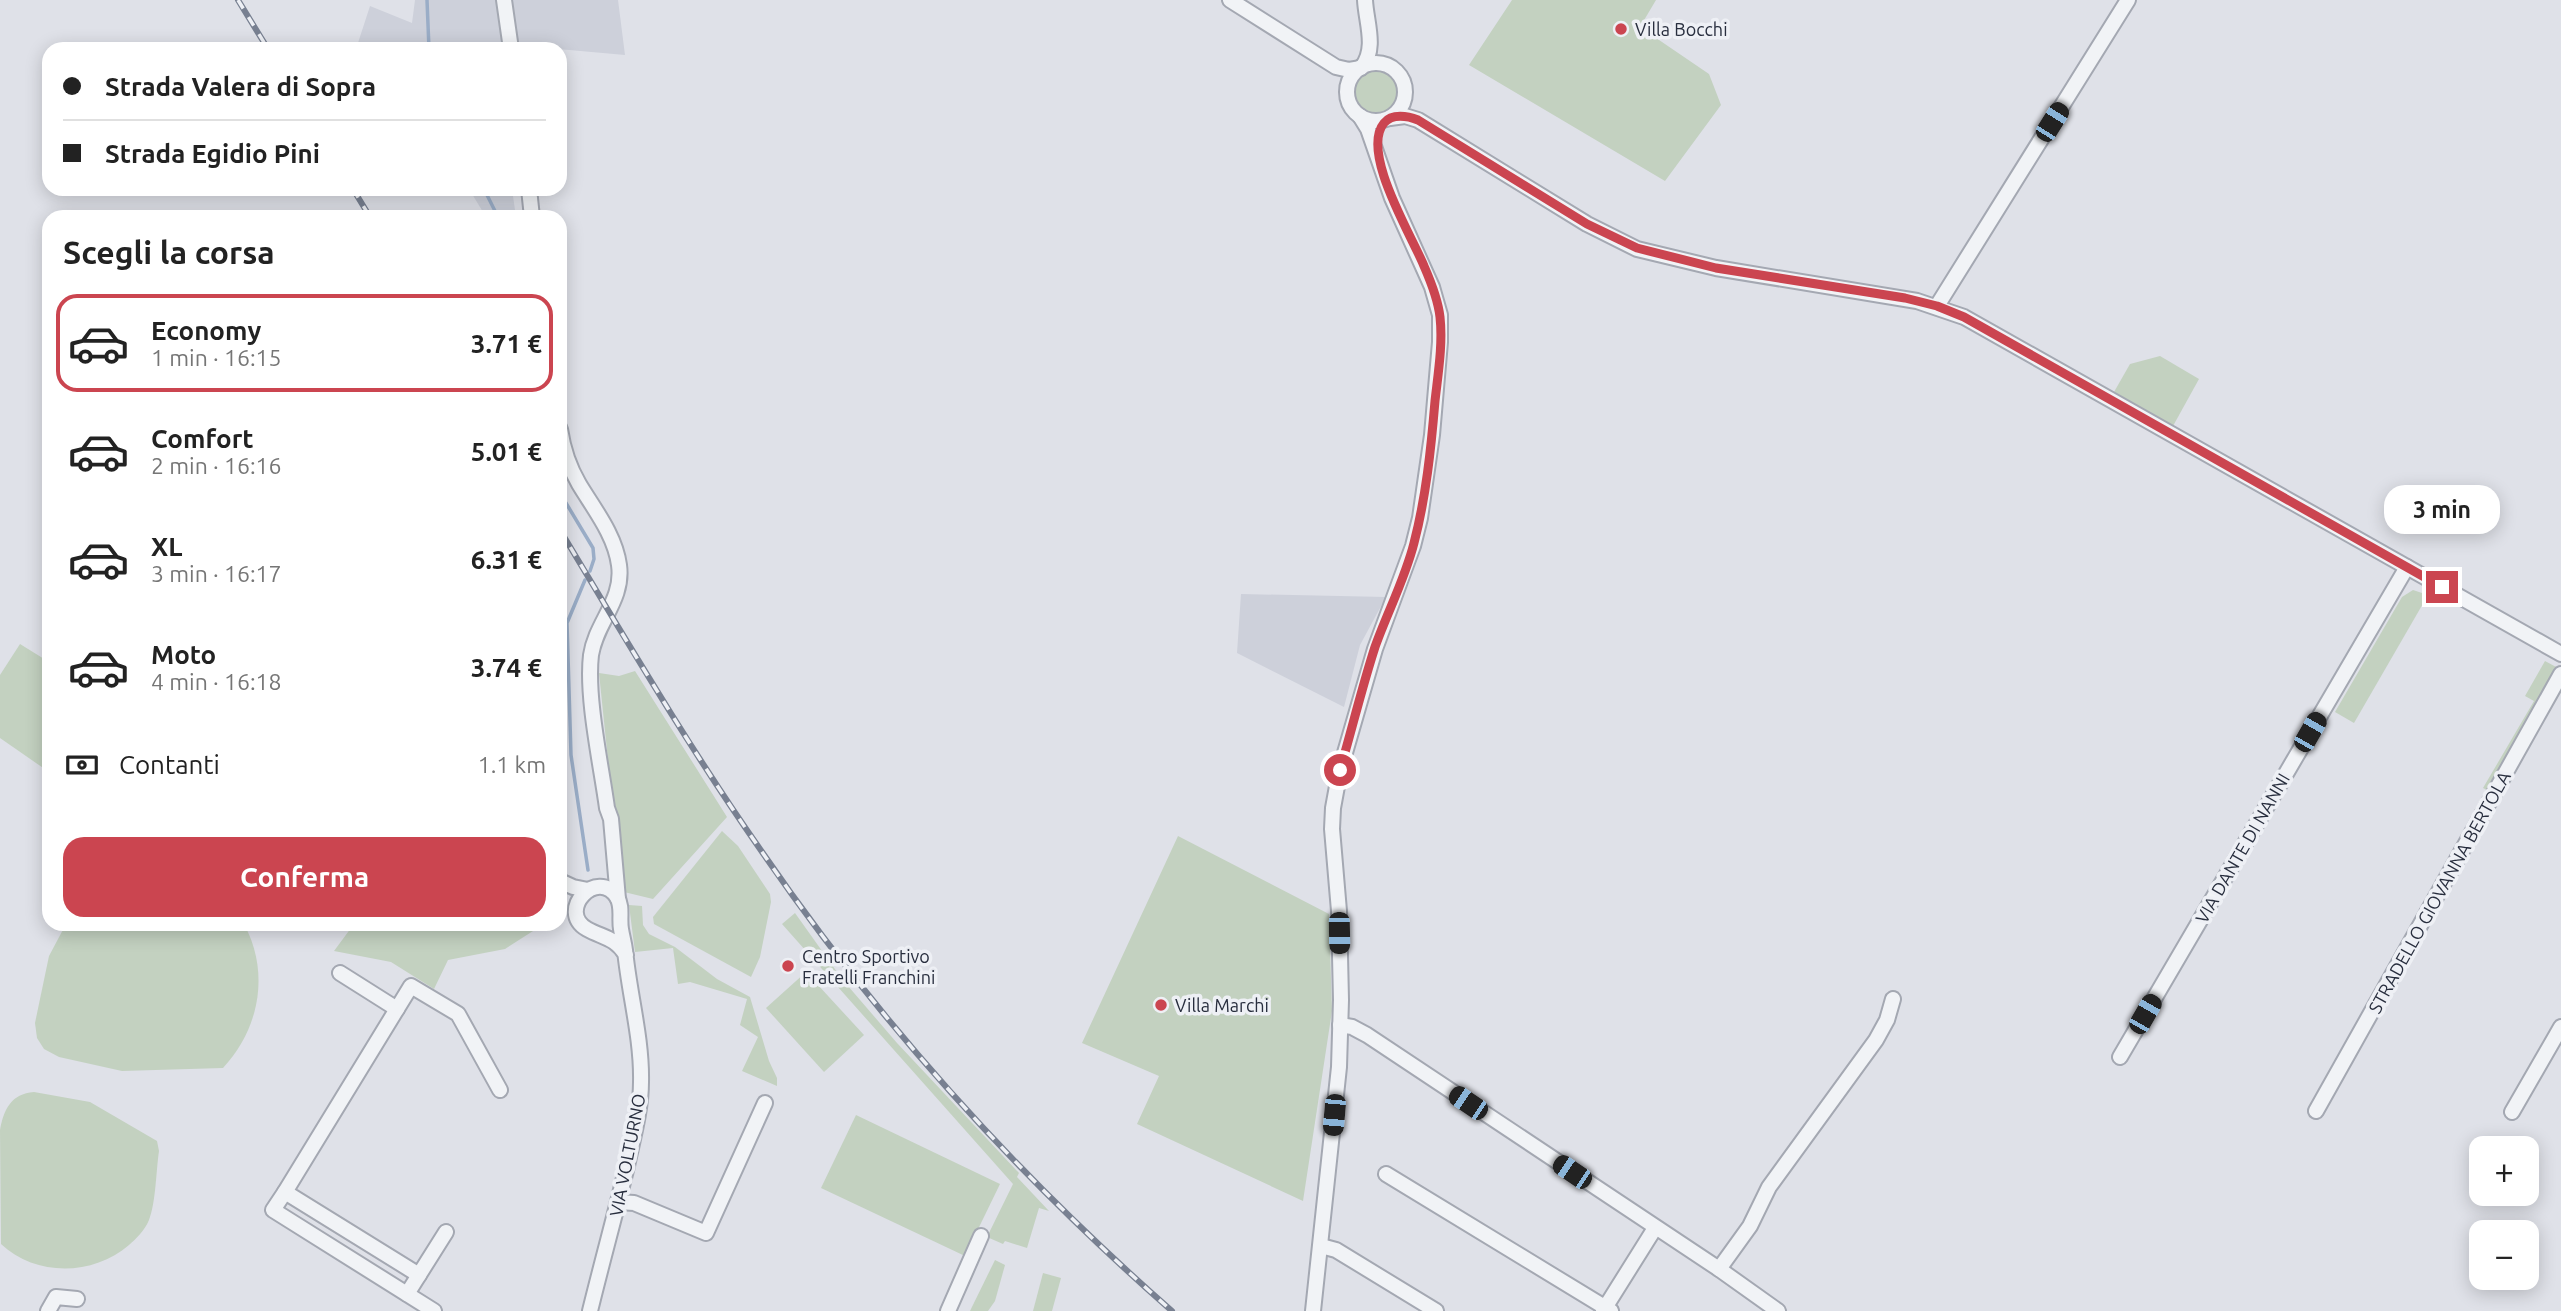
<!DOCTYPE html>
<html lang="it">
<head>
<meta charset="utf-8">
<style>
  body { margin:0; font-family:Ubuntu,sans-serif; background:#f6f6f6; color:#222; height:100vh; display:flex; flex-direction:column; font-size:26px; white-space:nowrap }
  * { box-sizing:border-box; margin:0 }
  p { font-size:23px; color:#767676 }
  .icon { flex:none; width:38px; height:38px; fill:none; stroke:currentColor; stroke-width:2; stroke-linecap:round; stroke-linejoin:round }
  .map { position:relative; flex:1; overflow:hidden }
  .panel { position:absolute; left:42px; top:210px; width:525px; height:721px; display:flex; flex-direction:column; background:#fff; border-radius:21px; box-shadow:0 4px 18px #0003 }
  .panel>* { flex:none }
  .top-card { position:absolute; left:42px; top:42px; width:525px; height:154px; border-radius:21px; box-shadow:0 4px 18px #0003; display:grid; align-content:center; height:154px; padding:0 21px; background:#fff }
  .fabs { position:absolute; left:2469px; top:1136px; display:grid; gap:14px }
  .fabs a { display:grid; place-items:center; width:70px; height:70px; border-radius:14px; background:#fff; box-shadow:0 4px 18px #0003; font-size:35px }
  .end { position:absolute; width:32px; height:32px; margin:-16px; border:9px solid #cb4550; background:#fff; box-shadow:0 0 0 4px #fff }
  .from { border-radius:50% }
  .bubble { position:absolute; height:49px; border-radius:21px; background:#fff; box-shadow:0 4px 18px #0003; font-size:23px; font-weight:700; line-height:49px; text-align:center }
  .car { position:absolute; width:21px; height:42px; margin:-21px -10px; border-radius:9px; box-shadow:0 0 5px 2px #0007; background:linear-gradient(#222 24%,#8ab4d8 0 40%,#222 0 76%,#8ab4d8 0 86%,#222 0) }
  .top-card b { display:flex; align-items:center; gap:24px; height:66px; font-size:26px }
  .top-card b+b { border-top:2px solid #e0e0e0 }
  .top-card i { width:18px; height:18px; background:#222 }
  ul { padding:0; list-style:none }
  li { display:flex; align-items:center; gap:21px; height:98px; margin:0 14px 10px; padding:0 7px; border:4px solid transparent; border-radius:21px }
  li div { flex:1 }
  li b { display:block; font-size:26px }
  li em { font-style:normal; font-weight:700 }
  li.on { border-color:#cb4550 }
  li>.icon { width:63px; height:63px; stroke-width:1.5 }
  h2 { padding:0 21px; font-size:32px; line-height:84px }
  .pay { display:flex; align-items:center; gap:18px; height:77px; padding:0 21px; font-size:26px }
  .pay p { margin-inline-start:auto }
  .primary-button { display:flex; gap:14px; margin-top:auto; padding:14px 21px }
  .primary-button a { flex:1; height:80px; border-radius:21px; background:#cb4550; color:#fff; font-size:28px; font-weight:700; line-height:80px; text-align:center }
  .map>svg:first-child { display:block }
</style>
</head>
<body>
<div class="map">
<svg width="2561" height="1311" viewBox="0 0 2561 1311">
  <rect width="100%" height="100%" fill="#dfe1e8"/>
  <!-- built -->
  <g fill="#cdd0da">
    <path d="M415,0H618L625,55L492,43V49H356L370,6L412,23Z"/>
    <path d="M469,189H512L516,217H486Z"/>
    <path d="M1241,594L1386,597L1360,645L1344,707L1237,653Z"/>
  </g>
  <!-- green -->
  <g fill="#c3d1c0">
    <path d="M1512,0H1656L1640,27L1709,74L1721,105L1665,181L1469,65Z"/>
    <circle cx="1376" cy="92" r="21"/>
    <path d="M2160,356L2199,379L2173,426L2114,392L2130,364Z"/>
    <path d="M2413,590L2428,595L2354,723L2335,712L2402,597Z"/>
    <path d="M20,644L49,662V772L0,738V675Z"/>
    <path d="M2545,661L2558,668L2487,790L2483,788L2534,701L2525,696Z"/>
    <path d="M635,671L727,817L653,899L624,892L620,876L599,673L619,676Z"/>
    <path d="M722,831L738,846L770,894L771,902L760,957L751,977L654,924L653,917Z"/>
    <path d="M1178,836L1329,914L1332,1011L1303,1201L1137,1124L1159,1076L1082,1043Z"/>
    <path d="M629,905L642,906L643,925L649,934L675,947L717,979L750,997L769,1061L777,1078V1086L742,1071L758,1037L740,1025L747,999L690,982L678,984L673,948L635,952Z"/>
    <path d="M795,913L842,979L897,1043L1019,1173L1017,1177L1049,1211L1039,1208L1027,1248L1005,1241L1003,1244L987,1237L1013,1184L782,924Z"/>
    <path d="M66,924H244C270,972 260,1028 223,1068L122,1071L59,1057L44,1049L37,1038L35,1023L49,956Z"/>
    <path d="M342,924H544L505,949L448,960L434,989L391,962L334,951L351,928Z"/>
    <path d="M806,972L864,1035L824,1072L766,1008Z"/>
    <path d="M34,1092L90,1102L157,1141L159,1151C156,1171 156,1202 149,1220C145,1230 136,1239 129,1245C93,1276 36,1277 1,1244L0,1130C4,1109 11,1094 34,1092Z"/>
    <path d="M856,1115L1000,1184L965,1256L821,1188Z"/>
    <path d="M995,1260L1005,1265L995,1301L988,1311H970Z"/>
    <path d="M1043,1273L1061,1278L1052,1311H1033Z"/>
  </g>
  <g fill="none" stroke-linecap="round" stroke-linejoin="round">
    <!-- stream -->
    <g stroke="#9aadc7" stroke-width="3.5">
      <path d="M427,0L429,49"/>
      <path d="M484,189L498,217"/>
      <path d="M560,493L593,548L594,559L590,571"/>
      <path d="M585,580L567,623L571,755L588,870"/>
    </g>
    <!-- minor casing -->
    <g stroke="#a4a8b2" stroke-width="18">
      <g id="minor">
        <path d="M504,0L511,49"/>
        <path d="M1230,0L1336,67L1349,70L1361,68"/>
        <circle cx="1376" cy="92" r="29"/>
        <path d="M1362,67C1377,48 1366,22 1365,0"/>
        <path d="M1390,118L1405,116L1418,120L1587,224L1637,249L1716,268L1917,301L1964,317L2561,654"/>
        <path d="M529,189L532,217"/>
        <path d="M1937,306L2128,0"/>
        <path d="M560,429C563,449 569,467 579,484C594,509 615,535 619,565C624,600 596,622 591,655C586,697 601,764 607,808L611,819L618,899"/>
        <path d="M560,881L573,887L588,890"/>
        <path d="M340,973L397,1009"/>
        <path d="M1340,1025L1352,1027L1367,1035L1719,1269L1778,1311"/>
        <path d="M2120,1057L2407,567"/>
        <path d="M2316,1111L2561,674"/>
        <path d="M2512,1112L2561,1027"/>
        <path d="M1386,1174L1611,1311"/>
        <path d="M285,1192L273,1210L434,1311"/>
        <path d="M618,1202L634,1203L706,1233L765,1103"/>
        <path d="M1321,1246L1336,1250L1436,1311"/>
        <path d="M1719,1269L1750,1226L1769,1187L1876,1040L1887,1020L1893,999"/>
        <path d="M419,1275L285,1192L411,986L458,1014L500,1090"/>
        <path d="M407,1294L446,1232"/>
        <path d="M48,1311L56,1297L77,1299"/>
        <path d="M590,1311C602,1262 615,1215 627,1166C633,1138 641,1110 641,1082C642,1038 629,993 625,950C624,942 622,936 621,929C619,918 623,907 617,897C597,867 556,911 587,929C603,938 615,937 626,955"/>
        <path d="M948,1311L981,1236"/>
        <path d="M1313,1311L1339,1067L1341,1000L1339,911L1332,829L1333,808L1340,770L1375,649L1413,546L1420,518L1432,435L1440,342V315L1432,287L1392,198L1368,129L1360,116"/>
        <path d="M1603,1311L1655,1228"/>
      </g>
    </g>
    <!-- minor -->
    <use href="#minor" stroke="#f1f3f6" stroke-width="14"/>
    <!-- rail casing -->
    <g stroke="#788091" stroke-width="6">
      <g id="rail">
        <path d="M238,0L268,49"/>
        <path d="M353,189L370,217"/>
        <path d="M560,530C625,638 688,746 760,849C877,1020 1017,1175 1172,1311"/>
      </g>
    </g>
    <!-- rail -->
    <use href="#rail" stroke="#eef0f5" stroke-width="3.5" stroke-dasharray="10" stroke-linecap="butt"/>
  </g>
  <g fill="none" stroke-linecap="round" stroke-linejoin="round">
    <!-- route -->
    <path stroke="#cb4550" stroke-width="9" d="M1340,770C1352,729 1362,687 1375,647C1387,613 1405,579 1414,543C1426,497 1431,449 1435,401C1438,374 1443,344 1440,317C1438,299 1431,282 1424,266C1412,236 1360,152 1384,123C1392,113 1408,116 1418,120L1587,224L1637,248L1716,268L1905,298L1937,306L1964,317L2442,587"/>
  </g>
  <!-- markers -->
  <g fill="#cb4550" stroke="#eef0f5" stroke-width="2.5">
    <circle cx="1621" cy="29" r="7"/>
    <circle cx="788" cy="966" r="7"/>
    <circle cx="1161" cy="1005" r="7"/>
  </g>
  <g text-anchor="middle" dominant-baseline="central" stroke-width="7" stroke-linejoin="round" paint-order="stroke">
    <!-- poi labels -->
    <g font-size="18" fill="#282e3e" stroke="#eef0f5" text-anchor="start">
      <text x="1635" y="29">Villa Bocchi</text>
      <text x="802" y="956">Centro Sportivo<tspan x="802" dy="21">Fratelli Franchini</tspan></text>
      <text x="1175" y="1005">Villa Marchi</text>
    </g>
    <!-- street labels -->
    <g font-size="18" fill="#282e3e" stroke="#eef0f5">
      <text transform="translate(2242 848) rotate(-60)">VIA DANTE DI NANNI</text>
      <text transform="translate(2439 892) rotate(-61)">STRADELLO GIOVANNA BERTOLA</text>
      <text transform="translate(627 1155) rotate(-79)">VIA VOLTURNO</text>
    </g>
  </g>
</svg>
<div class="fabs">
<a>+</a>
<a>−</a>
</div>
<i class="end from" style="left:1340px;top:770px"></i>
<i class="end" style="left:2442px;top:587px"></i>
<div class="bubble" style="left:2384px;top:485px;width:116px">3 min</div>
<i class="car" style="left:2052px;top:122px;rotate:32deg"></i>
<i class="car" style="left:2310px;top:732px;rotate:30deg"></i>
<i class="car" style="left:1339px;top:933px;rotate:179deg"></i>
<i class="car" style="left:2145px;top:1014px;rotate:30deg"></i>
<i class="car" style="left:1468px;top:1103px;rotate:304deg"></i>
<i class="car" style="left:1334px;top:1115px;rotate:185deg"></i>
<i class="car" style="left:1572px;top:1172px;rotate:304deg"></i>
<div class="top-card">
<b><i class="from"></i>Strada Valera di Sopra</b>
<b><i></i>Strada Egidio Pini</b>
</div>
<section class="panel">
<h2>Scegli la corsa</h2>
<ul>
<li class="on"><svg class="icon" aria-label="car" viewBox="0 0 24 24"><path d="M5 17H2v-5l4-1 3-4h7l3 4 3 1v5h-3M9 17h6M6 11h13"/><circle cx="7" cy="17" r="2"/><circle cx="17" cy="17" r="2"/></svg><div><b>Economy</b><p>1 min · 16:15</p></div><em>3.71 €</em></li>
<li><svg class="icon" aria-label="car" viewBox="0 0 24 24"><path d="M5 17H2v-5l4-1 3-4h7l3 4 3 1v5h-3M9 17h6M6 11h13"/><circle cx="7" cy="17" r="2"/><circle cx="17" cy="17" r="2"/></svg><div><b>Comfort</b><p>2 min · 16:16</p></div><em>5.01 €</em></li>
<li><svg class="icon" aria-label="car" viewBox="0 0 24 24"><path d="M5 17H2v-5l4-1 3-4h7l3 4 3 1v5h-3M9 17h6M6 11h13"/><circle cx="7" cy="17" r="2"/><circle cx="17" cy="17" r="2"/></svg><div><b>XL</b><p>3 min · 16:17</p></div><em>6.31 €</em></li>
<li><svg class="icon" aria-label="car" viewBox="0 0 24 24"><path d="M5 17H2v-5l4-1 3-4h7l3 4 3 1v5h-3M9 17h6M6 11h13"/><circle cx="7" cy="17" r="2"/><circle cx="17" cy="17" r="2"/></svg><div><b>Moto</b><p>4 min · 16:18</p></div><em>3.74 €</em></li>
</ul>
<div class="pay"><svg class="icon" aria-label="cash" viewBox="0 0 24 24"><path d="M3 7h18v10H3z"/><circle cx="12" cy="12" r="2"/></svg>Contanti<p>1.1 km</p></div>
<div class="primary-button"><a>Conferma</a></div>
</section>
</div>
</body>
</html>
